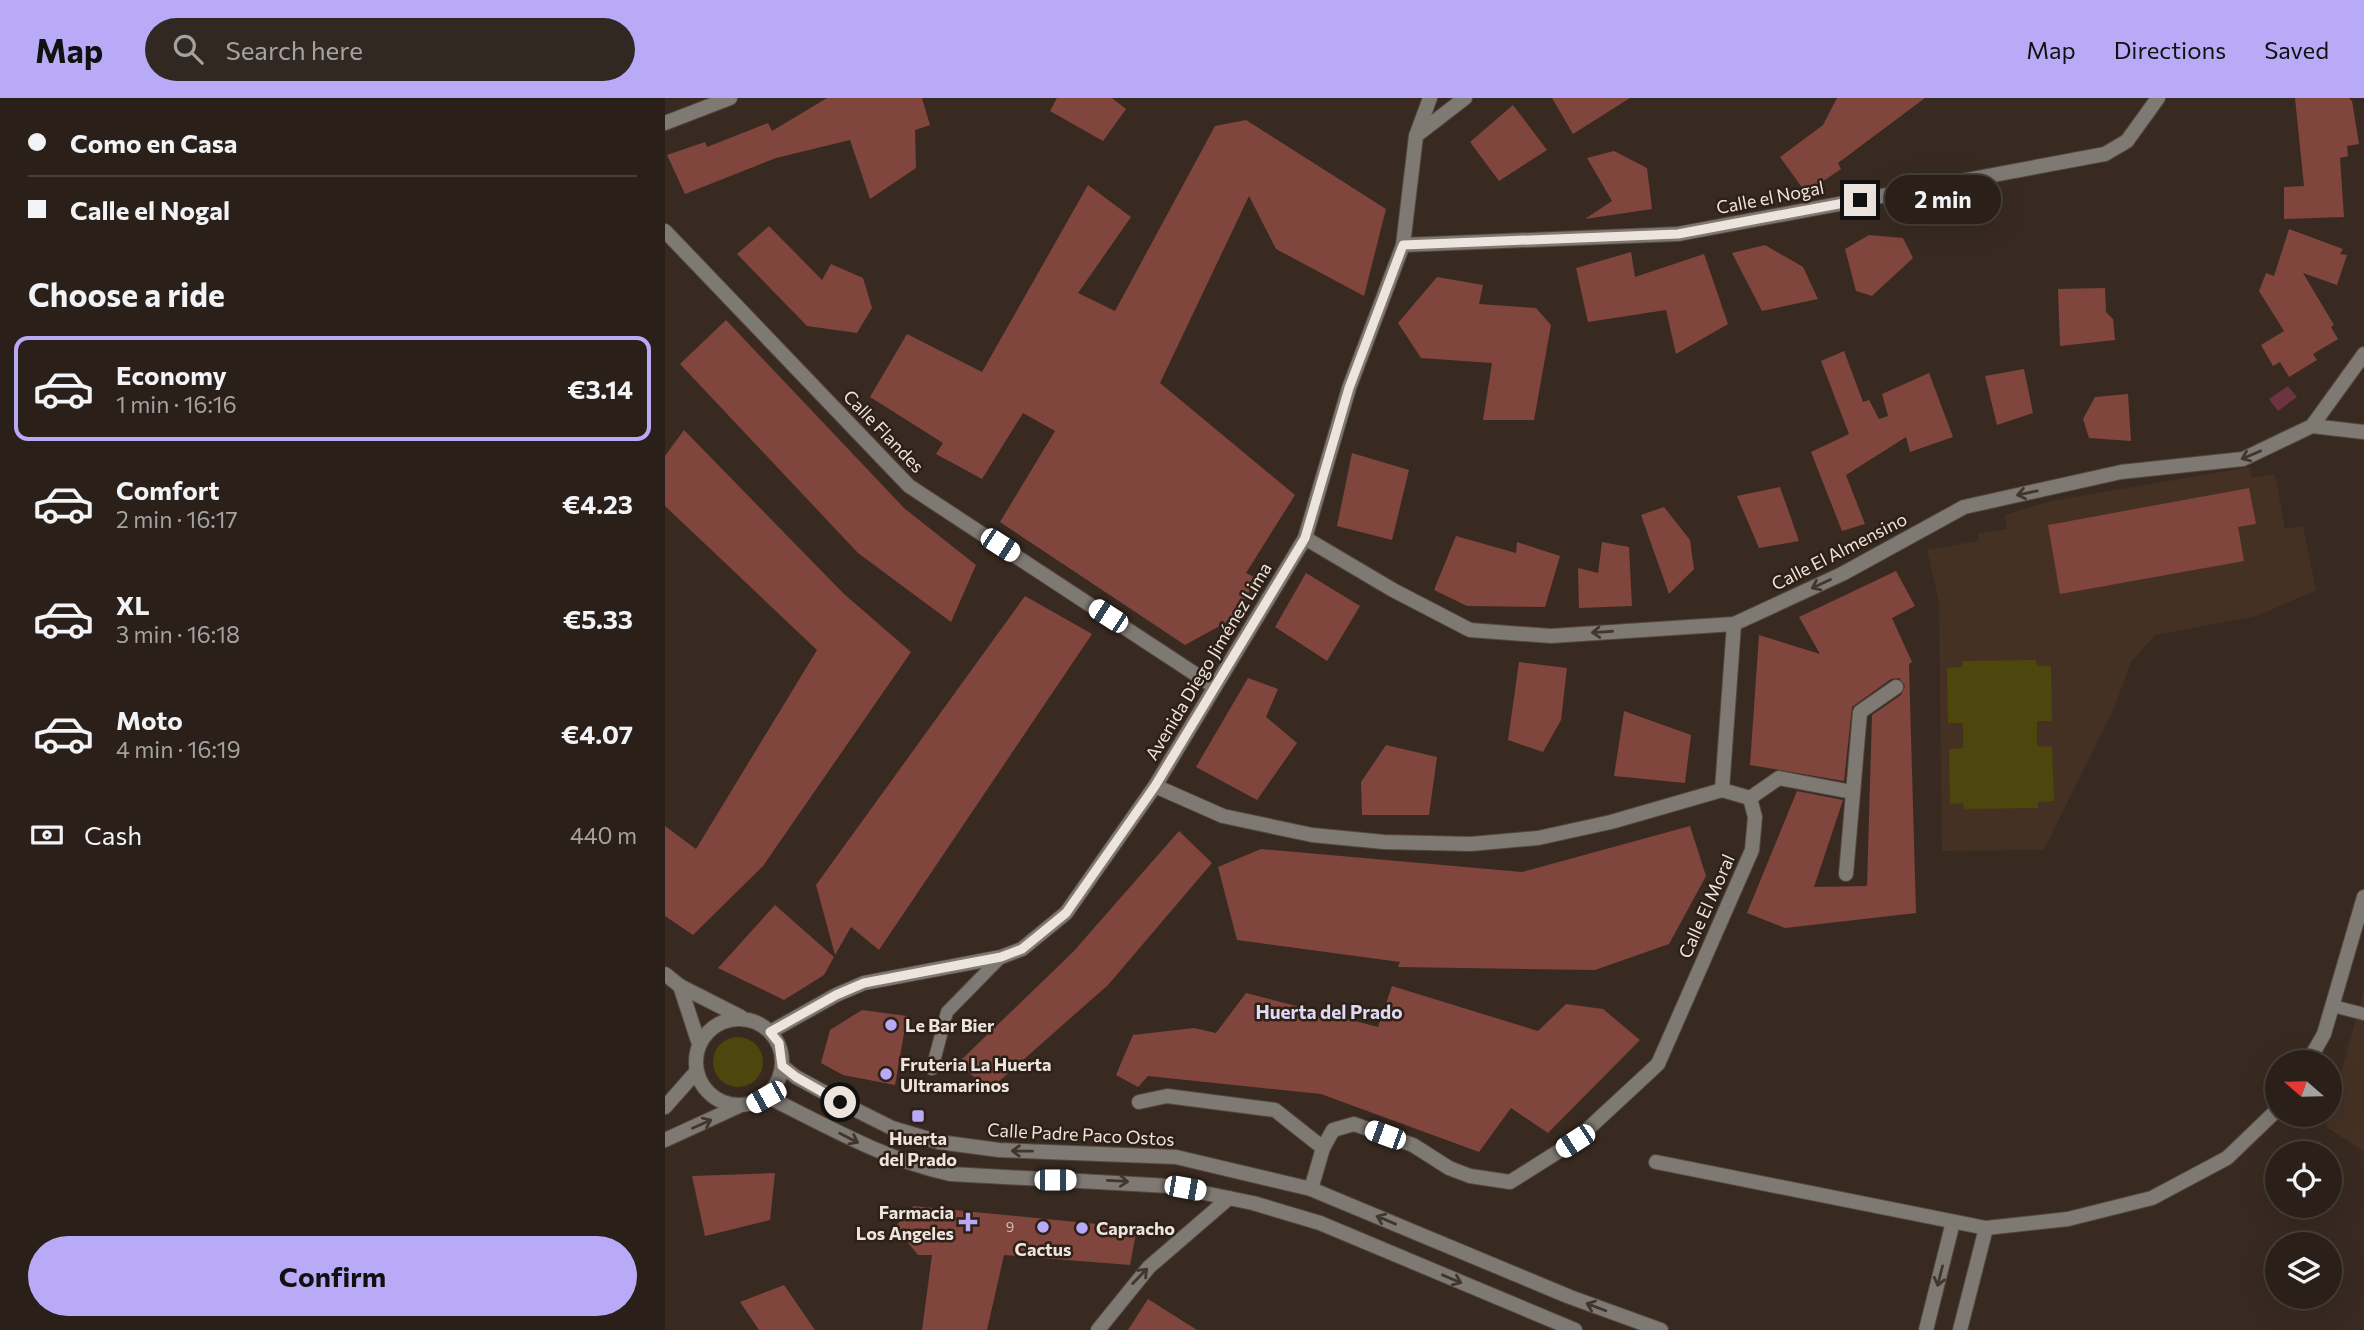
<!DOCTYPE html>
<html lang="en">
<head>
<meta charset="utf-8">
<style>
  body { margin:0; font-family:Commissioner,sans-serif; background:#322822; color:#f1f3f6; height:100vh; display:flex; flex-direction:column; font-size:26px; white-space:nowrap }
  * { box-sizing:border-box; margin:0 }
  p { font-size:23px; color:#a5a3a2 }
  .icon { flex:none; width:38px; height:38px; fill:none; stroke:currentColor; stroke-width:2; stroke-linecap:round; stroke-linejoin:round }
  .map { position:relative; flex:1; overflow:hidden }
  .panel { display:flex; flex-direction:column; background:#2a2019; width:665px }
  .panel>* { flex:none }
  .guide { display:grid; align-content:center; height:154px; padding:0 28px; background:#2a2019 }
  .needle { width:46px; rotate:290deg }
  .buttons { position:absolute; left:1600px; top:952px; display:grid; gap:14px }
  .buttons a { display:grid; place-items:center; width:77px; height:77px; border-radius:50%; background:#2a2019; box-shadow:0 7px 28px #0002,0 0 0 2px #463e38; font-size:35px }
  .end { position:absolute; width:32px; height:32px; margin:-16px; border:9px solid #ede4de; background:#111; box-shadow:0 0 0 4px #111 }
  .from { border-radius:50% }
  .bubble { position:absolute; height:49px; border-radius:24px; background:#2a2019; box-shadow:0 7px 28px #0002,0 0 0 2px #463e38; font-size:23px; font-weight:700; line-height:49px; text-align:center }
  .car { position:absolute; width:21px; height:42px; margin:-21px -10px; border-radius:9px; box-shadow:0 0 5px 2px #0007; background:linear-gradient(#fff 24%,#345 0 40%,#fff 0 76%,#345 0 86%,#fff 0) }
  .guide b { display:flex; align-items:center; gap:24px; height:66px; font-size:26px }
  .guide b+b { border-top:2px solid #463e38 }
  .guide i { width:18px; height:18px; background:#f1f3f6 }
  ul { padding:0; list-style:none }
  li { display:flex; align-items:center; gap:21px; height:105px; margin:0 14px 10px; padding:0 14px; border:4px solid transparent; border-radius:14px }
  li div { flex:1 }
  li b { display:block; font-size:26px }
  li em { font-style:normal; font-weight:700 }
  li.active { border-color:#b9aaf7 }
  li>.icon { width:63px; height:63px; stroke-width:1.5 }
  h2 { padding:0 28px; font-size:32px; line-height:84px }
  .pay { display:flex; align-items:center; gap:18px; height:77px; padding:0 28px; font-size:26px }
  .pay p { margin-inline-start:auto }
  .primary-button { display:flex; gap:14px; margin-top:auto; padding:14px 28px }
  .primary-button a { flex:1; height:80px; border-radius:42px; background:#b9aaf7; color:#111; font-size:28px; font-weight:700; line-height:80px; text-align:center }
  header { display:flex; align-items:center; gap:42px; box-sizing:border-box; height:98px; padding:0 35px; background:#b9aaf7; color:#111 }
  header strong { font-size:33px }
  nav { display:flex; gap:38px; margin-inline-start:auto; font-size:24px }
  .search { width:490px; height:63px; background:#322822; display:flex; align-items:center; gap:18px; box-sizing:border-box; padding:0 24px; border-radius:38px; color:#a5a3a2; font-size:26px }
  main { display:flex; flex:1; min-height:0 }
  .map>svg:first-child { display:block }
</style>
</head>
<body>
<header>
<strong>Map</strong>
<div class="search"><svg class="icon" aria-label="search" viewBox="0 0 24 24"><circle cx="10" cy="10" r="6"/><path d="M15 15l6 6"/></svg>Search here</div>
<nav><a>Map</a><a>Directions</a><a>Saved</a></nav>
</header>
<main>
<section class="panel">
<div class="guide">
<b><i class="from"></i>Como en Casa</b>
<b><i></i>Calle el Nogal</b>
</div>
<h2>Choose a ride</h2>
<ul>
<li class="active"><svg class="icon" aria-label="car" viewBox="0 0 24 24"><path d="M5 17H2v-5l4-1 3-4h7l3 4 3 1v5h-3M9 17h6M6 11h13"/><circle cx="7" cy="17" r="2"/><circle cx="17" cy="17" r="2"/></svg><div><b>Economy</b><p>1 min · 16:16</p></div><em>€3.14</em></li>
<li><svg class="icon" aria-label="car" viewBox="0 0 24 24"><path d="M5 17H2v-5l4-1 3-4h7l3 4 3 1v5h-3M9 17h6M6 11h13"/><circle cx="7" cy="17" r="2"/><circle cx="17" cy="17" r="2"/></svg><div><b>Comfort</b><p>2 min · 16:17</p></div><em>€4.23</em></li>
<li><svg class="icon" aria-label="car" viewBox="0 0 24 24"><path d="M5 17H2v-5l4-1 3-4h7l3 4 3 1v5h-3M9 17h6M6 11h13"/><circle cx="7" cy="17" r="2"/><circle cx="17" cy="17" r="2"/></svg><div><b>XL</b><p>3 min · 16:18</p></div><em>€5.33</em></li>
<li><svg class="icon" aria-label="car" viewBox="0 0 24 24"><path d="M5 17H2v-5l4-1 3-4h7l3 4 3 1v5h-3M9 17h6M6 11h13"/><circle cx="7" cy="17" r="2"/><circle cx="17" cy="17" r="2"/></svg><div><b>Moto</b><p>4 min · 16:19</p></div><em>€4.07</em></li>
</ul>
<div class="pay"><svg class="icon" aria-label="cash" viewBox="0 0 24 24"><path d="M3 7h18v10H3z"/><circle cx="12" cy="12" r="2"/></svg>Cash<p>440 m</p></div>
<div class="primary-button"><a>Confirm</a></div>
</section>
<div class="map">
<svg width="1699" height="1232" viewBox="0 0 1699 1232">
  <rect width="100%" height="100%" fill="#382a21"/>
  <!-- built -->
  <g fill="#453124">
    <path d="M1585,369L1587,380L1610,376L1620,431L1638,428L1651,492L1592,518L1490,537L1466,564L1449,610L1379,752L1277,753L1274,504L1262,452L1313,443V435L1342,431L1340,417L1386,403Z"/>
    <path d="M1699,893V1053L1661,1029Z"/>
  </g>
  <!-- green -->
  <g fill="#4e470d">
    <path d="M1371,562L1372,568H1386L1387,623H1372V648L1387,649L1389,703L1373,704V710L1299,711L1298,705L1285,706L1284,651L1298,650V625H1283L1282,570L1297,569V563Z"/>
    <circle cx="73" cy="964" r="25"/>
  </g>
  <!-- water -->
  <path fill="#6c3341" d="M1623,288L1632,299L1613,313L1604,301Z"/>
  <!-- building -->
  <g fill="#80453c">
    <path d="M162,0H257L265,27L250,32L251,70L205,101L185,42L111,60L20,96L2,57L40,44L42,49L103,25L107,33Z"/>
    <path d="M392,0H447L461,11L438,43L385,13Z"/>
    <path d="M887,0H965L908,36Z"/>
    <path d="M1172,0H1260L1173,65L1176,71L1141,95L1115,59L1158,27Z"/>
    <path d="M1630,0H1684L1687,3L1694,46L1682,48L1683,58L1675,60L1679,119L1619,121V89L1639,88Z"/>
    <path d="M848,7L882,52L834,83L805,44Z"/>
    <path d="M581,22L721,111L699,198L611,151L584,98L495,285L630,397L581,475L591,480L571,519L520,547L335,424L390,333L358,315L317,381L271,356L278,345L205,299L242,236L317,274L423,87L466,119L413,195L450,213L550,28Z"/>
    <path d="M949,53L982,70L987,111L920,121L947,103L922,60Z"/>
    <path d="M104,128L157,182L166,166L198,180L207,210L192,235L142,228L72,156Z"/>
    <path d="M1624,131L1678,151L1675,156L1682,157L1672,187L1638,175L1669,227L1666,229L1673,241L1648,256L1652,262L1624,279L1615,264L1608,268L1596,247L1619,233L1594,193L1601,175L1609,178Z"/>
    <path d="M1204,137L1238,140L1248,160L1207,198L1191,193L1180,151Z"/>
    <path d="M1100,147L1138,169L1153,201L1097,213L1067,155Z"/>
    <path d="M966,154L970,179L1039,156L1063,226L1011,256L1001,212L923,224L911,170Z"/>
    <path d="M772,179L818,187L814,206L871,210L886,227L869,322H818L827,265L756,260L733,225Z"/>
    <path d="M1440,190L1441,214L1448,221L1450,242L1395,248L1393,191Z"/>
    <path d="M61,222L239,410L311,467L286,524L193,455L15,266Z"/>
    <path d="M1179,253L1198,304L1204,302L1214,321L1223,318L1217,296L1264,275L1288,339L1245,354L1241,339L1181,377L1200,426L1177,433L1146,354L1184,336L1156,263Z"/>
    <path d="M1359,271L1368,315L1332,327L1320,278Z"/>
    <path d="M1463,296L1466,343L1424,340L1418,321L1430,299Z"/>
    <path d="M19,332L179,496L246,554L98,768L28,837L0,818V728L31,751L152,552L0,408V358Z"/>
    <path d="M687,355L744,372L727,442L672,428Z"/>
    <path d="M1115,389L1134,443L1094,450L1072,398Z"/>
    <path d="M1584,390L1591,426L1573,429L1579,463L1395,496L1383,427Z"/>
    <path d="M999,409L1025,442L1029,471L1004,496L976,417Z"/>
    <path d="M791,438L851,455L852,444L895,458L880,509L802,508L769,492Z"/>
    <path d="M937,444L964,449L967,508L914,510L913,470L933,475Z"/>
    <path d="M1231,473L1250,508L1227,520L1247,564L1244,566L1251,815L1120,830L1082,815L1132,693L1178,702L1149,789L1202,788L1207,617L1236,597L1240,588L1234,580L1226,581L1187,609L1179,683L1085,667L1094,537L1155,556L1134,519Z"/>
    <path d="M641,475L695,508L662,563L610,529Z"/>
    <path d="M360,498L427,536L214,852L186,829L170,857L151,787Z"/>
    <path d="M854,564L902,570L896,622L878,654L843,642Z"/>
    <path d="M583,580L613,591L601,619L632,645L592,702L531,669Z"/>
    <path d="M959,613L1026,637L1020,685L949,678Z"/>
    <path d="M721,647L772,659L764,717H697L696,684Z"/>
    <path d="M1025,728L1041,778L1004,846L930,872L733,869L735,864L572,842L553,769L596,751L857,774Z"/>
    <path d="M514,733L547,765L443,887L324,992L293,965L408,854Z"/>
    <path d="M110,807L169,859L159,877L119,902L53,870Z"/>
    <path d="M727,888L873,933L901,906L938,911L975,942L883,1035L846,1010L814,1054L656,996L483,978L473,989L451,977L468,937L529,930L551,935L581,895L713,929Z"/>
    <path d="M197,912L242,918L230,987L178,977L156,965L165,932Z"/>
    <path d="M110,1075L105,1122L40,1138L27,1078Z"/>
    <path d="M248,1108L472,1130L465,1167L339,1157L322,1232H257L267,1157H253L230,1129Z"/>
    <path d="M119,1187L150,1232H94L75,1204Z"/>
    <path d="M483,1201L532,1232H463Z"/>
  </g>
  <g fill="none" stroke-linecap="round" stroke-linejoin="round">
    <!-- lane casing -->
    <g stroke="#55483f" stroke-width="14">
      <g id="lane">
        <path d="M1668,908L1699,916"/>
        <path d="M267,971L282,914L336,859"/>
      </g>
    </g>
    <!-- street casing -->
    <g stroke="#55483f" stroke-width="16">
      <g id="street">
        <path d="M0,25L65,0"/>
        <path d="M752,37L800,0"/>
        <path d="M0,133L244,388L550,589"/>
        <path d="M738,147L1013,136L1440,56L1462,43L1493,0"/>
        <path d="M1647,328L1699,334"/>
        <path d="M640,440L728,492L805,532L886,538L1069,526L1177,476L1299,409L1456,374L1578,361L1647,328L1699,256"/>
        <path d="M490,688L558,718L647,737L719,744L806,746L873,740L946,724L1057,692L1085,700L1090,719L1087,752L993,966L910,1043L845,1084L805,1078L784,1070L748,1047L689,1026L668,1032L658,1050L646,1091"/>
        <path d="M1057,692L1069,526"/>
        <path d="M1085,700L1114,680L1187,694"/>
        <path d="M1181,776L1195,614L1231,589"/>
        <path d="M0,876L15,888L76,919"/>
        <path d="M15,888L34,946"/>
        <circle cx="74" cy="964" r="43"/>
        <path d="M105,934L171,897L199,885L336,859L357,851L401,815L490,688L640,440L684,290L738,147L751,38L765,0"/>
        <path d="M1643,964L1659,936L1699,799"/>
        <path d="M117,968L131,979L195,1014L227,1030L274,1044L334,1052L511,1059L646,1091L905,1199L996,1232"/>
        <path d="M101,998C162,1028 218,1061 285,1076L505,1088L588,1105L655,1125L910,1232"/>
        <path d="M474,1004L502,998L610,1012L658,1050"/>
        <path d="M0,1009L31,974"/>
        <path d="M0,1042L74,1008"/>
        <path d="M991,1064L1321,1130L1403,1121L1487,1100L1562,1060L1612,1012"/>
        <path d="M433,1232L484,1169L564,1100"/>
        <path d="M1261,1232L1288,1124"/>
        <path d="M1295,1232L1321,1130"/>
      </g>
    </g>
    <!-- lane -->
    <use href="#lane" stroke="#7e7972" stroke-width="12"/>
    <!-- street -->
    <use href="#street" stroke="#7e7972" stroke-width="14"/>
  </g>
  <!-- one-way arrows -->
  <defs><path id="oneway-shaft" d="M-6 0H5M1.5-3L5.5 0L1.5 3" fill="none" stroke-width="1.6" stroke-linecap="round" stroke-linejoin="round" transform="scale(1.75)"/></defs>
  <g stroke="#41362e">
    <use href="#oneway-shaft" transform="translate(1586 357) rotate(157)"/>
    <use href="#oneway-shaft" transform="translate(1362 395) rotate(168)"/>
    <use href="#oneway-shaft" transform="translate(1156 486) rotate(155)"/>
    <use href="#oneway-shaft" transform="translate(937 534) rotate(176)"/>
    <use href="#oneway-shaft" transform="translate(37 1026) rotate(-24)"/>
    <use href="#oneway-shaft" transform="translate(184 1040) rotate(27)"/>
    <use href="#oneway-shaft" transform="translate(357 1053) rotate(-179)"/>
    <use href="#oneway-shaft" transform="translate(453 1083) rotate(3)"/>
    <use href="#oneway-shaft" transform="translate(721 1122) rotate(-157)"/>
    <use href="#oneway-shaft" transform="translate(475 1178) rotate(-46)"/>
    <use href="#oneway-shaft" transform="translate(1275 1178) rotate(104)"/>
    <use href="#oneway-shaft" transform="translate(787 1181) rotate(23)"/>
    <use href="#oneway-shaft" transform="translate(931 1209) rotate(-159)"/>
  </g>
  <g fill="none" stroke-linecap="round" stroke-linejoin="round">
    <!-- route -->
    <path stroke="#ede4de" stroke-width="9" d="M175,1004L131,979L117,968L114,945L105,934L171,897L199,885L336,859L357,851L401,815L490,688L640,440L684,290L738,147L1013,136L1195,102"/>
  </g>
  <!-- markers -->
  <g fill="#b9aaf7" stroke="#2d2017" stroke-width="2.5">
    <circle cx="226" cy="927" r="7"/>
    <circle cx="221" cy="976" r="7"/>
    <rect x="246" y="1011" width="14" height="14" rx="3.5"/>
    <path d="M299.5 1113.5h7v7h7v7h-7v7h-7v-7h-7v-7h7z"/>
    <circle cx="378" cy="1129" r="7"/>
    <circle cx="417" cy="1130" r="7"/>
  </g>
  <g text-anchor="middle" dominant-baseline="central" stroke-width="5" stroke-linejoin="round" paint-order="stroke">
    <!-- number labels -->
    <g font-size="14" fill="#d2bcb6">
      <text x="345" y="1128">9</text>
    </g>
    <!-- street labels -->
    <g font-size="18" fill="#ede4de" stroke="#2d2017">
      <text transform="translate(1105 99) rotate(-11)">Calle el Nogal</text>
      <text transform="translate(219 333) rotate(46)">Calle Flandes</text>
      <text transform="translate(1174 453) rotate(-27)">Calle El Almensino</text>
      <text transform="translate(543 563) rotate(-59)">Avenida Diego Jiménez Lima</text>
      <text transform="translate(1041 808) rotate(-66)">Calle El Moral</text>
      <text transform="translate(416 1036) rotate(3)">Calle Padre Paco Ostos</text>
    </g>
    <!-- poi labels -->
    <g font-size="18" font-weight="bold" fill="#ede4de" stroke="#2d2017" text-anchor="start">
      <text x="240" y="927">Le Bar Bier</text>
      <text x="235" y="966">Fruteria La Huerta<tspan x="235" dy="21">Ultramarinos</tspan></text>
      <text x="253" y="1040" text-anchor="middle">Huerta<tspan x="253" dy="21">del Prado</tspan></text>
      <text x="289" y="1114" text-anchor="end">Farmacia<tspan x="289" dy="21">Los Angeles</tspan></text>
      <text x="431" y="1130">Capracho</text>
      <text x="378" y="1151" text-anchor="middle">Cactus</text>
    </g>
    <!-- neighbourhood labels -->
    <g font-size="19" font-weight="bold" fill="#ded9f7" stroke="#2d2017">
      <text x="664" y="913">Huerta del Prado</text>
    </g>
  </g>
</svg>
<div class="buttons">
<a><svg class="needle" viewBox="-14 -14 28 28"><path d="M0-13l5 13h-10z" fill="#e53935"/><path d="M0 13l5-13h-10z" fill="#a5a3a2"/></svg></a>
<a><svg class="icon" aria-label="locate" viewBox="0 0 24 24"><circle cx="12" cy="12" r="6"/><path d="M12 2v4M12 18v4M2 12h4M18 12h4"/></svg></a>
<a><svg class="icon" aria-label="layers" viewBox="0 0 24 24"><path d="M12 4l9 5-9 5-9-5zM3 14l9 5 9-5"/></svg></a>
</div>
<i class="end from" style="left:175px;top:1004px"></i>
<i class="end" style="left:1195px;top:102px"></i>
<div class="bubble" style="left:1220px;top:77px;width:116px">2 min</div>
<i class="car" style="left:335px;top:447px;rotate:123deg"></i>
<i class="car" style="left:443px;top:518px;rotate:303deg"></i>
<i class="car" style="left:101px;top:999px;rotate:241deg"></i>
<i class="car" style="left:720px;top:1037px;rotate:290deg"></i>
<i class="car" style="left:910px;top:1043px;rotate:237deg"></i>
<i class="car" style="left:390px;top:1082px;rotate:90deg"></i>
<i class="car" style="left:520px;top:1090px;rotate:100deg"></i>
</div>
</main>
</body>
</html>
